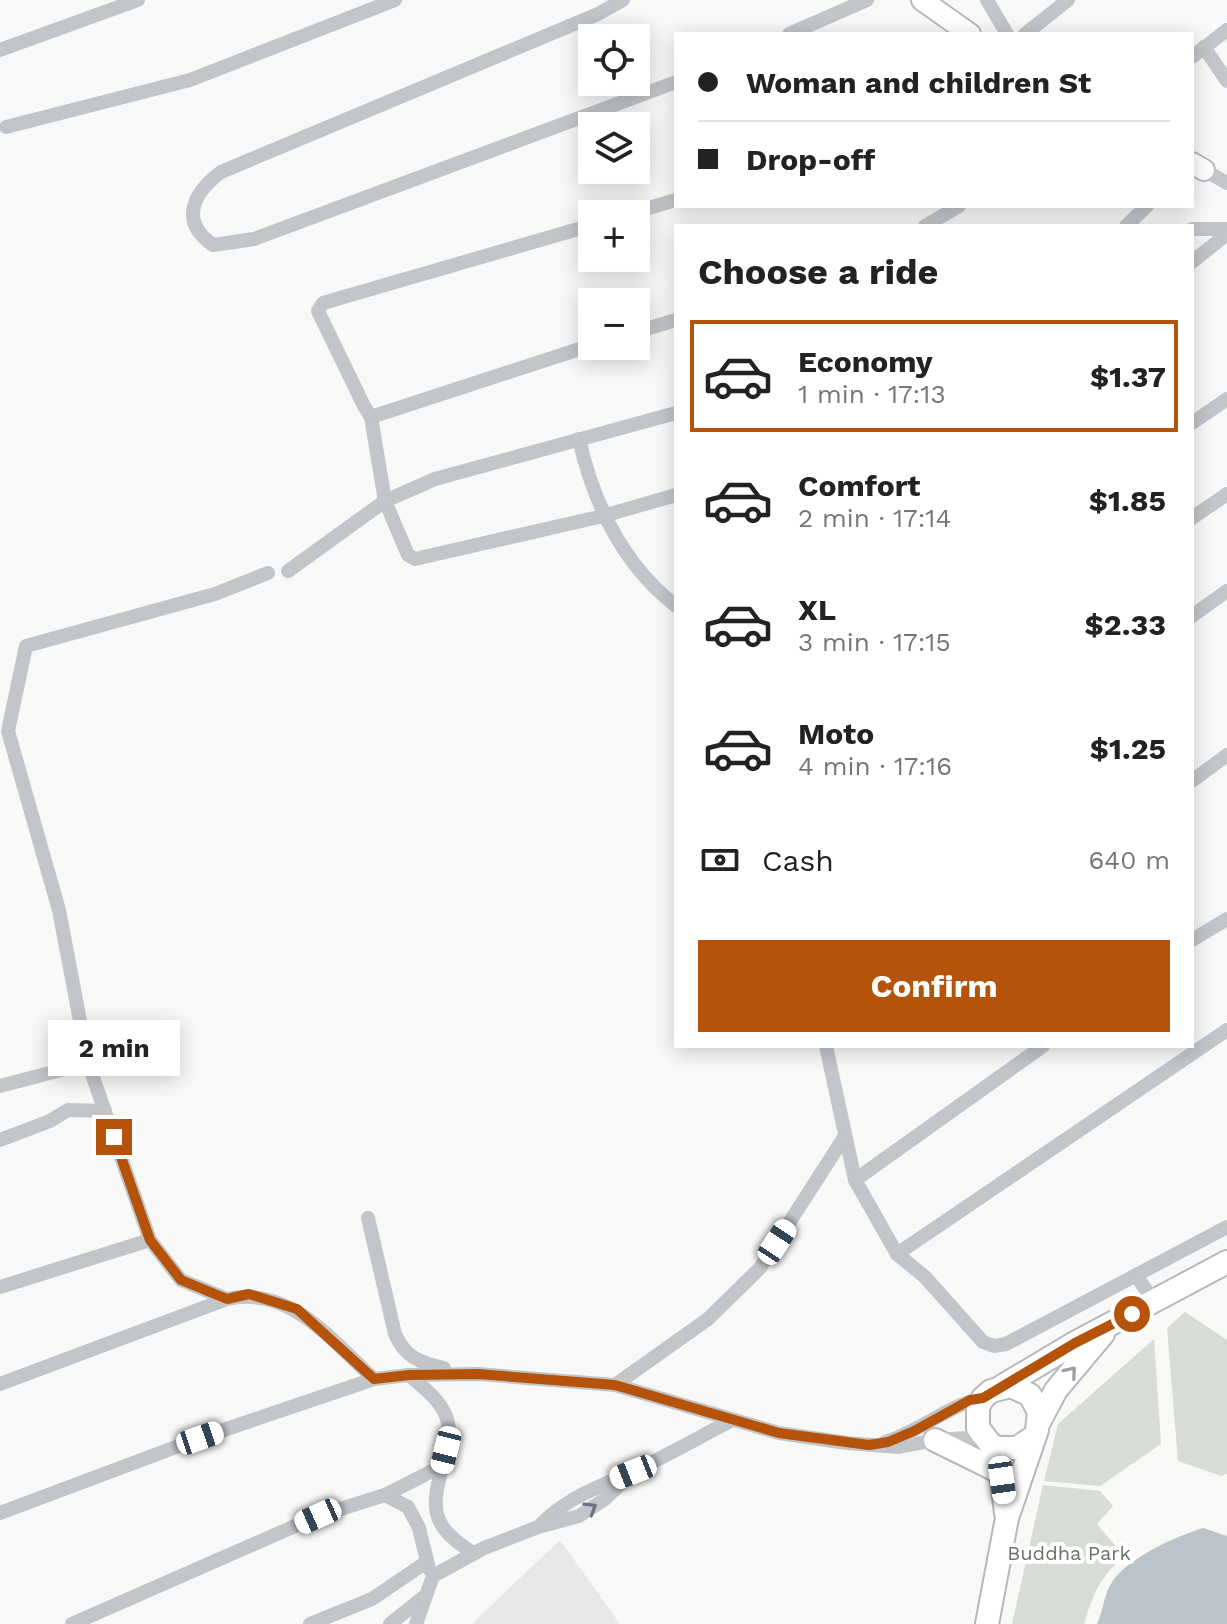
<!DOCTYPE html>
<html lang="en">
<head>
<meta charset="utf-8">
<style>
  body { margin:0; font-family:"Work Sans",sans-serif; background:#f6f6f6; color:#222; height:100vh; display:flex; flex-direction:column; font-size:30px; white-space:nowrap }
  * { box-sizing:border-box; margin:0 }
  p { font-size:26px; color:#767676 }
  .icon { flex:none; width:44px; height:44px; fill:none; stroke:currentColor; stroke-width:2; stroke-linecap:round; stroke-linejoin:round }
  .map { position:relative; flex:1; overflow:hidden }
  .side { position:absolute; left:674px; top:224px; width:520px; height:824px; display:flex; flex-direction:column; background:#fff; border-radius:0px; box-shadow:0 4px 20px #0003 }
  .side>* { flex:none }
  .top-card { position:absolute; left:674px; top:32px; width:520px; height:176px; border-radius:0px; box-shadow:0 4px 20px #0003; display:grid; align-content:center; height:176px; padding:0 24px; background:#fff }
  .tools { position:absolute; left:578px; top:24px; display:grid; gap:16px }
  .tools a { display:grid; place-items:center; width:72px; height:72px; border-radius:0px; background:#fff; box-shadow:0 4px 20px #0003; font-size:40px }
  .end { position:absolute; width:36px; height:36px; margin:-18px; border:10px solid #b45309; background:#fff; box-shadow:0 0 0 4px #fff }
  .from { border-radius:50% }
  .bubble { position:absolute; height:56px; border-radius:0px; background:#fff; box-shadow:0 4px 20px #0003; font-size:26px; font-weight:700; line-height:56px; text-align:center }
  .car { position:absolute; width:24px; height:48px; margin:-24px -12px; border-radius:10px; box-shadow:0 0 6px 2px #0007; background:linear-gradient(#fff 24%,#345 0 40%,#fff 0 76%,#345 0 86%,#fff 0) }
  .top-card b { display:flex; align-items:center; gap:28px; height:76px; font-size:30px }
  .top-card b+b { border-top:2px solid #e0e0e0 }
  .top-card i { width:20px; height:20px; background:#222 }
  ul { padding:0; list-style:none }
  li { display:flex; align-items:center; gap:24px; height:112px; margin:0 16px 12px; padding:0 8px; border:4px solid transparent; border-radius:0px }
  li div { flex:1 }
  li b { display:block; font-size:30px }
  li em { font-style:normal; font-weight:700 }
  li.on { border-color:#b45309 }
  li>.icon { width:72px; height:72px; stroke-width:1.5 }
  h2 { padding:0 24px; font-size:36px; line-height:96px }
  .pay { display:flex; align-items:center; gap:20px; height:88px; padding:0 24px; font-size:30px }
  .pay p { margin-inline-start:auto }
  .cta { display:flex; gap:16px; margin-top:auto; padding:16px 24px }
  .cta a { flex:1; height:92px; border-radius:0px; background:#b45309; color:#fff; font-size:32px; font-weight:700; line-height:92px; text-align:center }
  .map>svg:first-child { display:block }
</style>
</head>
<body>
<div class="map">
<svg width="1227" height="1624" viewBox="0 0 1227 1624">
  <rect width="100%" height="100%" fill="#f8f8f6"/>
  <!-- built -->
  <path fill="#e6e7e7" d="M560,1540L620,1624H473L477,1619Z"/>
  <!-- park -->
  <g fill="#d7ddd6">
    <path d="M1185,1312L1227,1340V1474L1221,1476L1178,1461L1167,1328Z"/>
    <path d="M1154,1339L1161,1444L1100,1486L1044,1481L1058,1424Z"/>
    <path d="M1043,1485L1100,1491L1113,1506L1097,1524L1124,1556C1099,1579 1094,1592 1084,1624H1012Z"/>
  </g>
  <!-- water -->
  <path fill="#bcc4ca" d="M1203,1528L1227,1536V1624H1097C1103,1611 1104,1594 1112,1582C1128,1558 1176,1536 1203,1528Z"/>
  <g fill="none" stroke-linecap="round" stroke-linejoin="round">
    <!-- secondary casing -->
    <g stroke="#b5b8be" stroke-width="24">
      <g id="secondary">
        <path d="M922,0L970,34"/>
        <path d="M1192,163L1204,170"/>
      </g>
    </g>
    <!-- primary casing -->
    <g stroke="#b6b8bd" stroke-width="26">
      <g id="primary">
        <path d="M1001,1387L1075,1343L1227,1262"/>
        <path d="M1039,1422L1056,1390L1103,1334"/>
        <path d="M935,1440L1000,1472"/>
        <path d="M991,1445L1002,1480L1006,1513"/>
        <path d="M987,1624L1007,1518L1037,1430L1039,1412L1030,1395L1011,1386L991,1391L983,1398L978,1407V1428L991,1445L999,1448H1017L1032,1438"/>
      </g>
    </g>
    <!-- street -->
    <g stroke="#c2c5c9" stroke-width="14">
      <path d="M623,0L598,14L221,172C193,193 179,221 213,245L254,239L676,82"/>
      <path d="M987,0L1007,34"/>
      <path d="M789,34L867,0"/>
      <path d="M1025,34L1068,0"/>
      <path d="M1204,47L1227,81"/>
      <path d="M0,50L138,0"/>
      <path d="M1192,57L1227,30"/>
      <path d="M6,127L190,80L395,0"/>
      <path d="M1204,170L1227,183"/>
      <path d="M628,214L676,200"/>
      <path d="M592,225L323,303L318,311L364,406L371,417L385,501L408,555L415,559L603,516L676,495"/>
      <path d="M925,226L959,206"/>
      <path d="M1126,226L1147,206"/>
      <path d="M1192,229H1227"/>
      <path d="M1192,262L1227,234"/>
      <path d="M636,332L676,320"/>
      <path d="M371,417L592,345"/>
      <path d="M1192,423L1227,399"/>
      <path d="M579,439C594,505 622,564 676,606"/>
      <path d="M1192,518L1227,494"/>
      <path d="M288,571L385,501L435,479L676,413"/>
      <path d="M1192,616L1227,591"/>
      <path d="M1192,781L1227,755"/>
      <path d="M1192,940L1227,919"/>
      <path d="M826,1046L855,1180L897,1254L925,1277L983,1342L994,1346L1006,1344L1227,1227"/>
      <path d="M0,1086L88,1063"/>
      <path d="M0,1140L50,1121L68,1110L105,1111"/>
      <path d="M855,1180L1043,1046"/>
      <path d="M368,1218L395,1334C405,1357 420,1363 444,1368"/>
      <path d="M150,1240L88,1063L59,910L8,731L26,646L215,594L268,573"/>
      <path d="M897,1254L1227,1030"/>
      <path d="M1136,1275L1154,1302"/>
      <path d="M0,1287L150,1240L181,1280L227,1299"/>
      <path d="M409,1375C422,1386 440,1400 446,1416C451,1429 449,1439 446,1452C433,1503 424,1522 473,1553"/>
      <path d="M0,1384L227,1299C290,1285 332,1341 374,1379"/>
      <path d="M615,1385L708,1319L760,1268L845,1136"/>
      <path d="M885,1442C919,1432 948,1405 983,1398"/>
      <path d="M385,1495L408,1507L419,1528L429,1569"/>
      <path d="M0,1513L200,1438L374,1379L409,1375L478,1374L615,1385L779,1433L847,1443L899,1447L935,1440L983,1437"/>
      <path d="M541,1524C570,1496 597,1488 632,1472C665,1457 698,1438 730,1421"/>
      <path d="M72,1624L318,1516L385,1495L442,1466"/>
      <path d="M310,1624L372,1599L425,1563"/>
      <path d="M390,1624L425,1596"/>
      <path d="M416,1624L433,1576L484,1548L538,1527L579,1516L605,1499L633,1472"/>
    </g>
    <!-- secondary -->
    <use href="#secondary" stroke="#fff" stroke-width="20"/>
    <!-- primary -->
    <use href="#primary" stroke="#fff" stroke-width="22"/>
  </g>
  <!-- one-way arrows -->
  <defs><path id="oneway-chevron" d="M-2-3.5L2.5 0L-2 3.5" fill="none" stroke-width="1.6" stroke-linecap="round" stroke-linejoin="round" transform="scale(2)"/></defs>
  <use stroke="#979eaa" href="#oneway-chevron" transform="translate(1071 1372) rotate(-50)"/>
  <use stroke="#6a7485" href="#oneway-chevron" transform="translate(591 1508) rotate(-32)"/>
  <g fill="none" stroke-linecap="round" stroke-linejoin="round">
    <!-- route -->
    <path stroke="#b45309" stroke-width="10" d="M114,1137L150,1240L181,1280L227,1299L249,1294L297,1309L374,1379L409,1375L478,1374L615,1385L779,1433L869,1445L888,1442L914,1431L970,1400L983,1398L1075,1343L1132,1314"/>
  </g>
  <g text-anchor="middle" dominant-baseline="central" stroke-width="8" stroke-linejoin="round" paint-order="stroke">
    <!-- park labels -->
    <g font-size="20" fill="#657764" stroke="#fff">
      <text x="1069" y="1553">Buddha Park</text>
    </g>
  </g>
</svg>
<div class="tools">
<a><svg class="icon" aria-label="locate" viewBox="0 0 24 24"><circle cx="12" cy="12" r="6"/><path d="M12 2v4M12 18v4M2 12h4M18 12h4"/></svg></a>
<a><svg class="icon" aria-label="layers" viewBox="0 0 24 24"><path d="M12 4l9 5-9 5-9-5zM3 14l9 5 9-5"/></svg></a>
<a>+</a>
<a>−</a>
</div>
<i class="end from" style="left:1132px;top:1314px"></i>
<i class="end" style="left:114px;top:1137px"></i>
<div class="bubble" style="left:48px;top:1020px;width:132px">2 min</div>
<i class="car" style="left:777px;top:1242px;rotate:33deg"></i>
<i class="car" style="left:200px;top:1438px;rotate:71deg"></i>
<i class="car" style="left:446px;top:1450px;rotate:194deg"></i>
<i class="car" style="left:633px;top:1472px;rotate:248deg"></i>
<i class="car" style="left:1002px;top:1480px;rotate:172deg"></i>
<i class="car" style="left:318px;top:1516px;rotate:246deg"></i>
<div class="top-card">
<b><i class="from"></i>Woman and children St</b>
<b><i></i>Drop-off</b>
</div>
<section class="side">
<h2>Choose a ride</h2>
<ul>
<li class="on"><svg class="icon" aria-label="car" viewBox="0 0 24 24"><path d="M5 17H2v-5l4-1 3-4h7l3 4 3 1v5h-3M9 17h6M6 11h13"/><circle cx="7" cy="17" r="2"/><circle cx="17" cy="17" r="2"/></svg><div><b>Economy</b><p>1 min · 17:13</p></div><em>$1.37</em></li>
<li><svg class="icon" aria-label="car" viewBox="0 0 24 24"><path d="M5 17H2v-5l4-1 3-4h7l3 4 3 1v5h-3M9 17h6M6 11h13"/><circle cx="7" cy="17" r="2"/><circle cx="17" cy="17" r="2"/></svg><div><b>Comfort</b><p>2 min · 17:14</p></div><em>$1.85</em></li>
<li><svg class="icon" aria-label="car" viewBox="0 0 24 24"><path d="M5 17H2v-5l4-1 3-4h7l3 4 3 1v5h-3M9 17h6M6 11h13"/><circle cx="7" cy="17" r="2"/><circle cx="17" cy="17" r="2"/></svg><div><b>XL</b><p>3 min · 17:15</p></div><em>$2.33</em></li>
<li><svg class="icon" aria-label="car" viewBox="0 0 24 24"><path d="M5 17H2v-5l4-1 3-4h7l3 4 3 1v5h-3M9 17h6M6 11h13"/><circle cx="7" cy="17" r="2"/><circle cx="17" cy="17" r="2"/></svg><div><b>Moto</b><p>4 min · 17:16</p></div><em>$1.25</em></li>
</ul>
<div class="pay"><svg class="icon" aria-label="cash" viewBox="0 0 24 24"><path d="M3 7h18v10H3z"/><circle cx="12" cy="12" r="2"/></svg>Cash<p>640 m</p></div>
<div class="cta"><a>Confirm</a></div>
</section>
</div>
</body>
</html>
